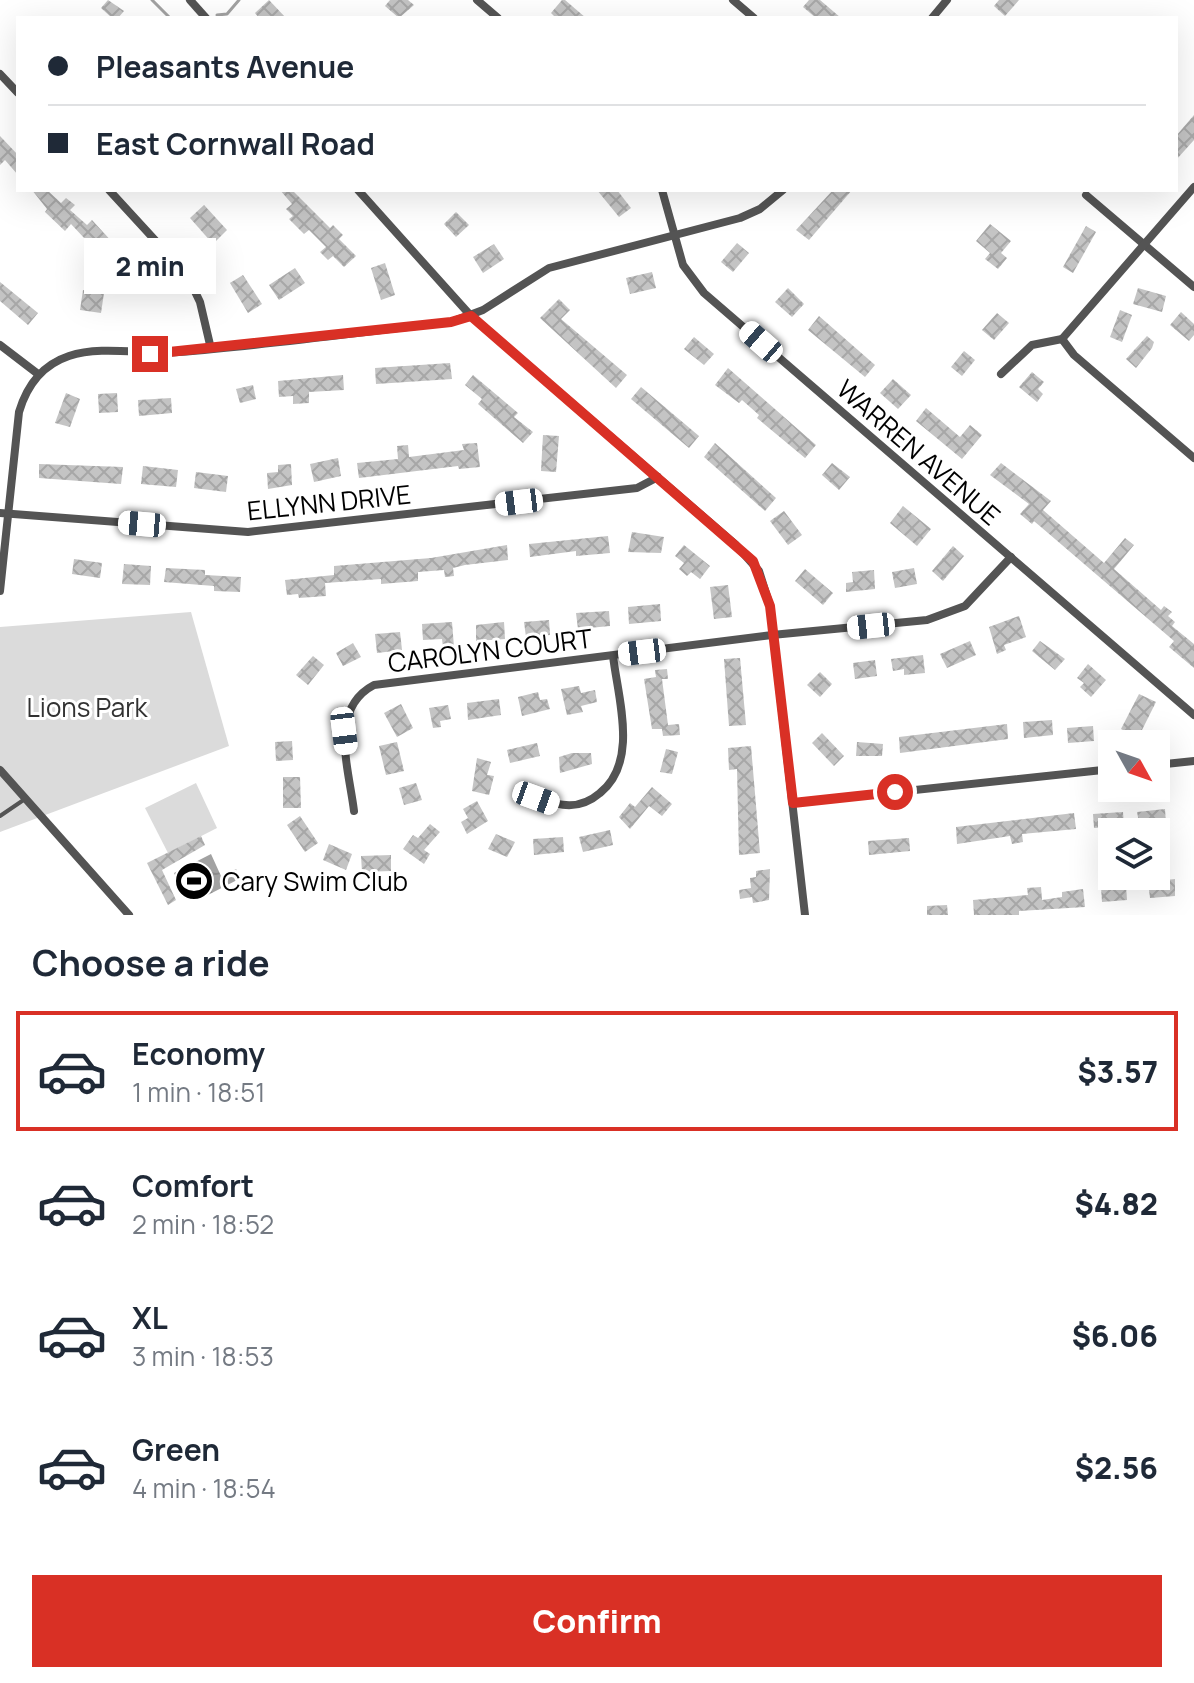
<!DOCTYPE html>
<html lang="en">
<head>
<meta charset="utf-8">
<style>
  body { margin:0; font-family:Manrope,sans-serif; background:#f2f2f3; color:#1f2937; height:100vh; display:flex; flex-direction:column; font-size:30px; white-space:nowrap }
  * { box-sizing:border-box; margin:0 }
  p { font-size:26px; color:#747a83 }
  .icon { flex:none; width:44px; height:44px; fill:none; stroke:currentColor; stroke-width:2; stroke-linecap:round; stroke-linejoin:round }
  .map { position:relative; height:915px; overflow:hidden }
  .sheet { display:flex; flex-direction:column; background:#fff; flex:1 }
  .sheet>* { flex:none }
  .guide { position:absolute; left:16px; top:16px; width:1162px; height:176px; border-radius:0px; box-shadow:0 8px 32px #0002; display:grid; align-content:center; height:176px; padding:0 32px; background:#fff }
  .needle { width:52px; rotate:130deg }
  .controls { position:absolute; left:1098px; top:730px; display:grid; gap:16px }
  .controls a { display:grid; place-items:center; width:72px; height:72px; border-radius:0px; background:#fff; box-shadow:0 8px 32px #0002; font-size:40px }
  .end { position:absolute; width:36px; height:36px; margin:-18px; border:10px solid #d93025; background:#fff; box-shadow:0 0 0 4px #fff }
  .from { border-radius:50% }
  .bubble { position:absolute; height:56px; border-radius:0px; background:#fff; box-shadow:0 8px 32px #0002; font-size:26px; font-weight:800; line-height:56px; text-align:center }
  .car { position:absolute; width:24px; height:48px; margin:-24px -12px; border-radius:10px; box-shadow:0 0 6px 2px #0007; background:linear-gradient(#fff 24%,#345 0 40%,#fff 0 76%,#345 0 86%,#fff 0) }
  .guide b { display:flex; align-items:center; gap:28px; height:76px; font-size:30px }
  .guide b+b { border-top:2px solid #e0e1e3 }
  .guide i { width:20px; height:20px; background:#1f2937 }
  ul { padding:0; list-style:none }
  li { display:flex; align-items:center; gap:24px; height:120px; margin:0 16px 12px; padding:0 16px; border:4px solid transparent; border-radius:0px }
  li div { flex:1 }
  li b { display:block; font-size:30px }
  li em { font-style:normal; font-weight:800 }
  li.on { border-color:#d93025 }
  li>.icon { width:72px; height:72px; stroke-width:1.5 }
  h2 { padding:0 32px; font-size:36px; line-height:96px }
  .cta { display:flex; gap:16px; margin-top:auto; padding:16px 32px }
  .cta a { flex:1; height:92px; border-radius:0px; background:#d93025; color:#fff; font-size:32px; font-weight:800; line-height:92px; text-align:center }
  .map>svg:first-child { display:block }
</style>
</head>
<body>
<div class="map">
<svg width="1194" height="915" viewBox="0 0 1194 915">
  <defs>
    <pattern id="water-waves" width="16" height="10" patternUnits="userSpaceOnUse" patternTransform="scale(2)"><rect width="16" height="10" fill="#a2a2a2"/><path d="M0 5q4-4 8 0t8 0" fill="none" stroke="#8a8a8a"/></pattern>
    <pattern id="building-cross-hatch" width="8" height="8" patternUnits="userSpaceOnUse" patternTransform="scale(2)"><rect width="8" height="8" fill="#c4c4c4"/><path d="M0 0l8 8M0 8l8-8" fill="none" stroke="#a7a7a7"/></pattern>
  </defs>
  <rect width="100%" height="100%" fill="#fff"/>
  <!-- green -->
  <g fill="#dbdbdb">
    <path d="M191,612L229,746L0,832V627Z"/>
    <path d="M196,783L217,828L168,853L145,808Z"/>
  </g>
  <!-- water -->
  <path fill="url(#water-waves)" d="M211,854L221,876L236,869L241,878L202,898L193,880L180,885L174,873Z"/>
  <g fill="none" stroke-linecap="round" stroke-linejoin="round">
    <!-- stream -->
    <g stroke="#a2a2a2" stroke-width="3">
      <path d="M152,0L170,18"/>
      <path d="M217,15L227,14L239,0"/>
    </g>
  </g>
  <!-- building -->
  <g fill="url(#building-cross-hatch)">
    <path d="M108,0L124,11L118,18H112L101,8Z"/>
    <path d="M269,0L286,18H259L255,13Z"/>
    <path d="M390,0H408L414,5L399,18L385,6Z"/>
    <path d="M562,0H565L586,18H556L551,13Z"/>
    <path d="M809,0H820L841,18H816L803,7Z"/>
    <path d="M999,0H1019L1005,16L994,6Z"/>
    <path d="M1194,115V140L1176,160V136Z"/>
    <path d="M0,136L18,155V175L5,160L0,165Z"/>
    <path d="M32,190H47L61,203L66,198L75,205L70,210L87,225L92,220L113,243L100,255L71,224L65,231L45,212L47,209Z"/>
    <path d="M280,190H292L330,228L333,225L343,235L339,239L356,256L344,267L333,256L328,260L320,252L326,247L309,230L304,234L289,219L293,216L286,209L292,204Z"/>
    <path d="M597,190H617L631,208L619,217Z"/>
    <path d="M833,190H852L809,240L796,230Z"/>
    <path d="M204,205L227,230L213,244L190,218Z"/>
    <path d="M456,212L469,225L456,237L444,224Z"/>
    <path d="M990,224L1011,241L1001,253L1007,258L998,269L985,259L990,253L976,241Z"/>
    <path d="M1086,226L1096,232L1073,273L1063,267Z"/>
    <path d="M737,243L749,253L733,272L721,262Z"/>
    <path d="M494,244L504,259L483,273L473,257Z"/>
    <path d="M385,263L395,295L381,300L371,268Z"/>
    <path d="M295,268L305,283L279,300L269,285Z"/>
    <path d="M652,272L656,288L630,294L626,278Z"/>
    <path d="M243,275L262,304L248,313L230,283Z"/>
    <path d="M0,282L38,313L28,325L0,301Z"/>
    <path d="M788,288L804,304L792,317L775,302Z"/>
    <path d="M1138,288L1166,296L1162,312L1133,304Z"/>
    <path d="M83,290L104,293L101,313L80,310Z"/>
    <path d="M559,299L570,310L561,319L627,375L616,388L540,318Z"/>
    <path d="M1120,310L1132,315L1122,342L1110,337Z"/>
    <path d="M1181,312L1194,324V335L1189,341L1170,325Z"/>
    <path d="M997,313L1009,323L994,340L982,330Z"/>
    <path d="M819,316L875,365L865,377L808,330Z"/>
    <path d="M1147,336L1154,342L1152,348L1136,368L1126,359Z"/>
    <path d="M694,337L714,354L704,365L684,349Z"/>
    <path d="M964,351L975,360L962,376L951,367Z"/>
    <path d="M450,363L452,379L376,384L375,368Z"/>
    <path d="M728,368L816,445L805,458L757,418L759,415L742,400L739,403L715,385Z"/>
    <path d="M1032,372L1044,382L1038,389L1043,394L1037,402L1019,387Z"/>
    <path d="M343,375L344,390L309,392V403L293,404V396L279,397L278,381Z"/>
    <path d="M473,375L518,413L514,417L533,432L523,443L478,404L482,399L465,385Z"/>
    <path d="M893,379L911,395L898,409L880,393Z"/>
    <path d="M253,385L256,399L240,403L236,389Z"/>
    <path d="M641,387L699,436L689,448L631,399Z"/>
    <path d="M66,393L80,399L70,427L55,423Z"/>
    <path d="M117,393L118,412L99,413L98,394Z"/>
    <path d="M171,398L172,413L139,416L138,400Z"/>
    <path d="M926,408L960,437L970,425L982,435L962,459L916,421Z"/>
    <path d="M543,435L559,436L556,472L541,471Z"/>
    <path d="M477,443L480,467L459,469L458,466L359,478L357,463L398,459L397,446L408,445L409,457L464,450L462,444Z"/>
    <path d="M715,443L776,498L765,511L704,457Z"/>
    <path d="M338,458L341,476L314,482L310,464Z"/>
    <path d="M832,463L850,477L839,490L822,475Z"/>
    <path d="M1001,463L1051,501L1043,510L1104,563L1125,538L1134,545L1114,569L1161,610L1164,606L1172,612L1168,616L1175,622L1172,626L1194,644V668L1169,647L1174,641L1034,521L1032,524L1020,514L1029,504L990,475Z"/>
    <path d="M39,464L123,467L121,484L39,478Z"/>
    <path d="M291,464L292,485L268,489L267,473L278,472V465Z"/>
    <path d="M143,466L178,470L176,487L141,484Z"/>
    <path d="M196,472L228,476L226,492L194,488Z"/>
    <path d="M903,506L931,529L917,546L890,523Z"/>
    <path d="M784,511L802,535L788,545L770,521Z"/>
    <path d="M632,532L664,537L661,553L628,552Z"/>
    <path d="M608,536L610,553L576,556V551L530,557L529,544Z"/>
    <path d="M507,545L508,560L465,565L453,568L454,576L445,577L444,570L418,572V581L381,584V579L325,583L326,596L299,598L298,594L287,595L285,580L334,575V566L431,558Z"/>
    <path d="M684,545L710,566L700,579L691,572L687,576L679,569L684,563L675,556Z"/>
    <path d="M953,546L964,556L943,581L932,571Z"/>
    <path d="M74,559L102,563L100,578L72,574Z"/>
    <path d="M124,564L151,566L150,585L122,584Z"/>
    <path d="M166,568L205,570V575L241,577L240,592L214,591V586L164,582Z"/>
    <path d="M914,568L917,584L895,588L892,572Z"/>
    <path d="M805,569L833,593L823,605L795,581Z"/>
    <path d="M874,570L875,589L846,592V583L853,582L852,572Z"/>
    <path d="M728,585L732,617L714,619L710,587Z"/>
    <path d="M660,604L661,621L629,624L628,607Z"/>
    <path d="M609,611L610,626L578,629L576,613Z"/>
    <path d="M1019,616L1026,637L1004,645L1006,650L997,654L989,627Z"/>
    <path d="M549,620L550,635L526,637L524,622Z"/>
    <path d="M452,622L454,647L443,648L442,639L423,640L422,624Z"/>
    <path d="M504,622L505,639L476,641V625Z"/>
    <path d="M400,632L402,650L377,653L375,634Z"/>
    <path d="M970,641L976,655L947,668L940,654Z"/>
    <path d="M1040,641L1065,659L1055,670L1032,651Z"/>
    <path d="M353,643L361,657L343,666L336,653Z"/>
    <path d="M923,655L925,673L904,675V669L893,671L891,659Z"/>
    <path d="M313,656L324,665L308,685L296,675Z"/>
    <path d="M740,658L746,725L729,726L724,659Z"/>
    <path d="M875,660L877,676L855,679L853,663Z"/>
    <path d="M1088,664L1106,680L1091,697L1080,687L1084,683L1077,678Z"/>
    <path d="M667,669L668,679H662L668,725L679,724L680,735L663,736L662,729H652L644,679L656,677L655,670Z"/>
    <path d="M820,672L832,684L820,697L807,685Z"/>
    <path d="M579,686L581,693L595,690L597,702L581,706L583,712L567,715L561,689Z"/>
    <path d="M538,692L540,700L547,699L550,709L522,716L518,697Z"/>
    <path d="M1139,694L1156,702L1138,738L1121,729Z"/>
    <path d="M499,699L501,715L468,720L467,703Z"/>
    <path d="M401,704L413,728L397,737L384,713Z"/>
    <path d="M448,705L451,719L440,721L441,727L433,728L429,708Z"/>
    <path d="M1052,720L1053,735L1024,738L1023,722Z"/>
    <path d="M1007,724L1008,739L900,753L899,737Z"/>
    <path d="M1093,726L1094,741L1068,743L1067,728Z"/>
    <path d="M822,733L844,756L834,766L812,743Z"/>
    <path d="M292,741L293,760L276,761L275,742Z"/>
    <path d="M397,742L404,771L386,775L379,746Z"/>
    <path d="M857,742L883,744L882,756H856Z"/>
    <path d="M537,743L540,756L510,763L507,750Z"/>
    <path d="M751,746L760,853L739,855L737,769L729,770L728,748Z"/>
    <path d="M666,749L678,752L672,774L660,772Z"/>
    <path d="M572,753H591L592,764L560,773L559,757Z"/>
    <path d="M477,758L491,762L487,775L494,776L489,795L472,791Z"/>
    <path d="M283,777H300L301,808H283Z"/>
    <path d="M416,783L422,800L404,805L399,788Z"/>
    <path d="M652,787L672,804L662,816L649,806L630,829L619,817L630,803L635,807Z"/>
    <path d="M477,801L488,821L467,834L461,822L468,818L463,809Z"/>
    <path d="M1165,809L1166,826L1140,827L1137,812Z"/>
    <path d="M1123,812L1124,826L1094,828L1093,814Z"/>
    <path d="M1074,813L1076,829L1022,834L1023,842L1012,844L1010,836L957,844L956,827Z"/>
    <path d="M300,816L318,843L305,852L287,825Z"/>
    <path d="M430,824L440,832L424,850L430,854L424,864L403,849L413,835L418,838Z"/>
    <path d="M610,830L613,845L583,852L579,837Z"/>
    <path d="M496,834L515,842L507,857L488,849Z"/>
    <path d="M201,836L205,845L162,870L176,900L168,905L147,863Z"/>
    <path d="M563,837L564,852L534,855L533,839Z"/>
    <path d="M909,838L910,851L869,855L868,841Z"/>
    <path d="M329,844L352,854L346,870L323,860Z"/>
    <path d="M391,855V871L362,872L361,856Z"/>
    <path d="M770,869L769,900L753,903L752,897L740,899L739,890L751,888L750,878L756,877V871Z"/>
    <path d="M1175,879V896L1150,898L1148,882Z"/>
    <path d="M1126,885L1127,900L1102,902L1101,887Z"/>
    <path d="M1041,887L1042,900L1062,897V892L1083,889L1085,907L1019,911V915H974L973,900L1028,895L1027,888Z"/>
    <path d="M947,905L948,915H927V906Z"/>
  </g>
  <g fill="none" stroke-linecap="round" stroke-linejoin="round">
    <!-- service -->
    <path stroke="#545454" stroke-width="4" d="M0,816L25,799"/>
    <!-- minor -->
    <g stroke="#545454" stroke-width="8">
      <path d="M190,0L206,18"/>
      <path d="M477,0L498,18"/>
      <path d="M733,0L754,18"/>
      <path d="M932,18L947,0"/>
      <path d="M0,74L18,93"/>
      <path d="M109,190L187,275L200,302L211,349"/>
      <path d="M358,190L471,316L735,544L759,571L770,606L805,915"/>
      <path d="M662,190L683,265L704,293L1194,715"/>
      <path d="M1086,195L1194,287"/>
      <path d="M1062,339L1074,355L1194,458"/>
      <path d="M0,345L38,374"/>
      <path d="M1001,374L1032,345L1062,339L1194,187"/>
      <path d="M0,513L248,532L637,488L658,477"/>
      <path d="M0,591L19,412C27,385 42,365 69,356C102,345 144,355 179,352C269,345 360,332 451,322L483,310L549,268L740,218L760,209L783,190"/>
      <path d="M1156,765L1194,761"/>
      <path d="M0,770L129,915"/>
      <path d="M536,798C560,806 579,811 600,793C639,762 618,698 613,656"/>
      <path d="M793,803L1112,769"/>
      <path d="M354,811C349,769 328,709 374,685L772,635L927,620L965,606L1011,557"/>
    </g>
  </g>
  <g fill="none" stroke-linecap="round" stroke-linejoin="round">
    <!-- route -->
    <path stroke="#d93025" stroke-width="10" d="M150,354L451,322L471,316L753,561L770,606L793,803L895,792"/>
  </g>
  <!-- icons -->
  <defs>
    <g id="stadium-disc" transform="scale(2)"><circle r="9.5" fill="#000" stroke="#fff"/><path d="M0-5a6.5 5 0 1 0 0 10a6.5 5 0 1 0 0-10ZM-3.5-1.8h7v3.6h-7Z" fill="#fff"/></g>
  </defs>
  <g fill-rule="evenodd">
    <use href="#stadium-disc" x="194" y="881"/>
  </g>
  <g text-anchor="middle" dominant-baseline="central" stroke-width="6" stroke-linejoin="round" paint-order="stroke">
    <!-- street labels -->
    <g font-size="26" fill="#000" stroke="#fff">
      <text transform="translate(919 452) rotate(41)">WARREN AVENUE</text>
      <text transform="translate(329 502) rotate(-6)">ELLYNN DRIVE</text>
      <text transform="translate(490 650) rotate(-7)">CAROLYN COURT</text>
    </g>
    <!-- park labels -->
    <g font-size="26" fill="#323232" stroke="#fff">
      <text x="87" y="707">Lions Park</text>
    </g>
    <!-- poi labels -->
    <g font-size="26" fill="#000" stroke="#fff" text-anchor="start">
      <text x="222" y="881">Cary Swim Club</text>
    </g>
  </g>
</svg>
<div class="controls">
<a><svg class="needle" viewBox="-14 -14 28 28"><path d="M0-13l5 13h-10z" fill="#e53935"/><path d="M0 13l5-13h-10z" fill="#747a83"/></svg></a>
<a><svg class="icon" aria-label="layers" viewBox="0 0 24 24"><path d="M12 4l9 5-9 5-9-5zM3 14l9 5 9-5"/></svg></a>
</div>
<i class="end from" style="left:895px;top:792px"></i>
<i class="end" style="left:150px;top:354px"></i>
<div class="bubble" style="left:84px;top:238px;width:132px">2 min</div>
<i class="car" style="left:761px;top:342px;rotate:311deg"></i>
<i class="car" style="left:519px;top:502px;rotate:263deg"></i>
<i class="car" style="left:142px;top:524px;rotate:275deg"></i>
<i class="car" style="left:871px;top:626px;rotate:264deg"></i>
<i class="car" style="left:642px;top:652px;rotate:263deg"></i>
<i class="car" style="left:344px;top:731px;rotate:173deg"></i>
<i class="car" style="left:536px;top:798px;rotate:110deg"></i>
<div class="guide">
<b><i class="from"></i>Pleasants Avenue</b>
<b><i></i>East Cornwall Road</b>
</div>
</div>
<section class="sheet">
<h2>Choose a ride</h2>
<ul>
<li class="on"><svg class="icon" aria-label="car" viewBox="0 0 24 24"><path d="M5 17H2v-5l4-1 3-4h7l3 4 3 1v5h-3M9 17h6M6 11h13"/><circle cx="7" cy="17" r="2"/><circle cx="17" cy="17" r="2"/></svg><div><b>Economy</b><p>1 min · 18:51</p></div><em>$3.57</em></li>
<li><svg class="icon" aria-label="car" viewBox="0 0 24 24"><path d="M5 17H2v-5l4-1 3-4h7l3 4 3 1v5h-3M9 17h6M6 11h13"/><circle cx="7" cy="17" r="2"/><circle cx="17" cy="17" r="2"/></svg><div><b>Comfort</b><p>2 min · 18:52</p></div><em>$4.82</em></li>
<li><svg class="icon" aria-label="car" viewBox="0 0 24 24"><path d="M5 17H2v-5l4-1 3-4h7l3 4 3 1v5h-3M9 17h6M6 11h13"/><circle cx="7" cy="17" r="2"/><circle cx="17" cy="17" r="2"/></svg><div><b>XL</b><p>3 min · 18:53</p></div><em>$6.06</em></li>
<li><svg class="icon" aria-label="car" viewBox="0 0 24 24"><path d="M5 17H2v-5l4-1 3-4h7l3 4 3 1v5h-3M9 17h6M6 11h13"/><circle cx="7" cy="17" r="2"/><circle cx="17" cy="17" r="2"/></svg><div><b>Green</b><p>4 min · 18:54</p></div><em>$2.56</em></li>
</ul>
<div class="cta"><a>Confirm</a></div>
</section>
</body>
</html>
